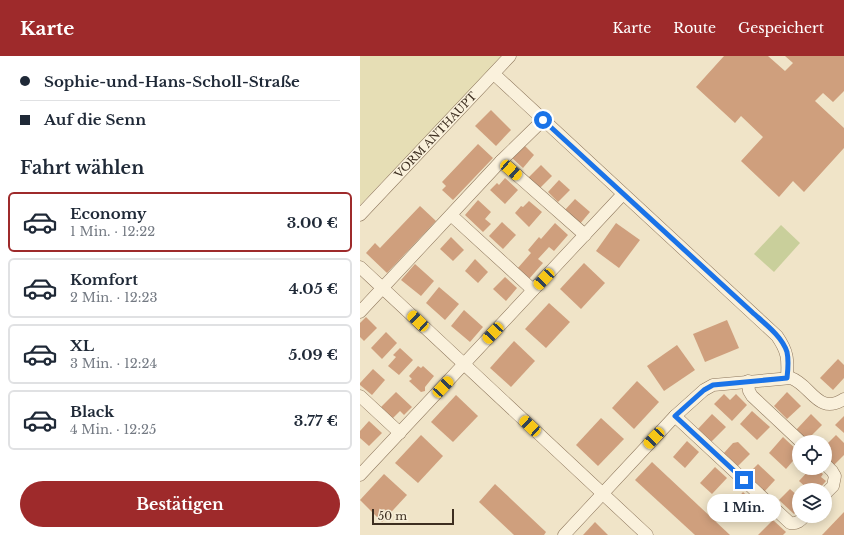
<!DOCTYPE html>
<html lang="de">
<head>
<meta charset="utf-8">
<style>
  body { margin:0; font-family:"Libre Baskerville",serif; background:#f6f6f7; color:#1f2937; height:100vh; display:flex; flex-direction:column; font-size:15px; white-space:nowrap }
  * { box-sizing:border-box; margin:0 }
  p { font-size:13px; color:#747a83 }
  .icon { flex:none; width:22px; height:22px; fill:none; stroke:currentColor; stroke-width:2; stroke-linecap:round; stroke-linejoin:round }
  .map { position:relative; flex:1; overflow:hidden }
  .panel { display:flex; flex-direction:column; background:#fff; width:360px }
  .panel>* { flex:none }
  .hud { display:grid; align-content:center; height:88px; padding:0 20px; background:#fff }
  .fabs { position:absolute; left:432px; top:379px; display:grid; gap:8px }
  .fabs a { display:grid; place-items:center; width:40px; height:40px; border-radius:50%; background:#fff; box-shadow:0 2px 10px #0003; font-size:20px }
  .scale { position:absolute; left:12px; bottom:10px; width:82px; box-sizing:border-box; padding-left:4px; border:2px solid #3d2e20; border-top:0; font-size:11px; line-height:14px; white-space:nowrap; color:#3d2e20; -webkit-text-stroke:3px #f7eed8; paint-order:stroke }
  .end { position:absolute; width:18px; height:18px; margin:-9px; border:5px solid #1a73e8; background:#fff; box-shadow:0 0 0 2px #fff }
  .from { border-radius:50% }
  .bubble { position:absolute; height:28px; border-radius:14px; background:#fff; box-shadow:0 2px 10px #0003; font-size:13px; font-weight:700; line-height:28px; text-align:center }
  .car { position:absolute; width:12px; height:24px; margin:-12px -6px; border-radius:5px; box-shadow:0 0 3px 1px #0007; background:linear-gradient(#f5c518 24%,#345 0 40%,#f5c518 0 76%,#345 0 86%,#f5c518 0) }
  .hud b { display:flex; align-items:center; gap:14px; height:38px; font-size:15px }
  .hud b+b { border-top:1px solid #e0e1e3 }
  .hud i { width:10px; height:10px; background:#1f2937 }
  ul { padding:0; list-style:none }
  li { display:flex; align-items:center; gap:12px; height:60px; margin:0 8px 6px; padding:0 12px; border:2px solid #e0e1e3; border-radius:6px }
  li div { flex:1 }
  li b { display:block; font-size:15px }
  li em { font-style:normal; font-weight:700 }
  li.active { border-color:#9e2a2b }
  li>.icon { width:36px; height:36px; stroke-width:1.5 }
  h2 { padding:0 20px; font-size:18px; line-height:48px }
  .button { display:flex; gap:8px; margin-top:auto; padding:8px 20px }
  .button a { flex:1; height:46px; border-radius:24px; background:#9e2a2b; color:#fff; font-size:16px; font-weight:700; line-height:46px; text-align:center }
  header { display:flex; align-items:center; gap:24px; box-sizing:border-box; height:56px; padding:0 20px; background:#9e2a2b; color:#fff }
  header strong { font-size:19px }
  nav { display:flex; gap:22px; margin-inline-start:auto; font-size:14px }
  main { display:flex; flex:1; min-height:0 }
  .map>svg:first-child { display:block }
</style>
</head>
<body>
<header>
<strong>Karte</strong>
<nav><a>Karte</a><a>Route</a><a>Gespeichert</a></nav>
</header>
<main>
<section class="panel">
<div class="hud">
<b><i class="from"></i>Sophie-und-Hans-Scholl-Straße</b>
<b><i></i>Auf die Senn</b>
</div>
<h2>Fahrt wählen</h2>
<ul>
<li class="active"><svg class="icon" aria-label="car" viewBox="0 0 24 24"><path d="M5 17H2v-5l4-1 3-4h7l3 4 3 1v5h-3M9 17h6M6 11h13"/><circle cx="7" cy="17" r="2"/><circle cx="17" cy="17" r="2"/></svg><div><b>Economy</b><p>1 Min. · 12:22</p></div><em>3.00 €</em></li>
<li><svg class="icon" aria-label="car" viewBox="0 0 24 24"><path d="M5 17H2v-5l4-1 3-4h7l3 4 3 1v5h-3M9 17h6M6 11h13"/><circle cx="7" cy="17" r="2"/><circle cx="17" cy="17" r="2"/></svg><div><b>Komfort</b><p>2 Min. · 12:23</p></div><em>4.05 €</em></li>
<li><svg class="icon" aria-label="car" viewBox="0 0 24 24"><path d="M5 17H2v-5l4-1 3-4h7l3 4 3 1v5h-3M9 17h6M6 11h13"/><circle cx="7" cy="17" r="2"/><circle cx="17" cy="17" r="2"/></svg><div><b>XL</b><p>3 Min. · 12:24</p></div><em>5.09 €</em></li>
<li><svg class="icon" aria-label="car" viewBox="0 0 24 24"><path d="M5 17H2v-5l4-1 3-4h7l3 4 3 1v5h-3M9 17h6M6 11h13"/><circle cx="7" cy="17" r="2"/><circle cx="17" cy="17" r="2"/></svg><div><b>Black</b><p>4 Min. · 12:25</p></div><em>3.77 €</em></li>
</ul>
<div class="button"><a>Bestätigen</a></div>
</section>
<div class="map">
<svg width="484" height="479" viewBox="0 0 484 479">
  <rect width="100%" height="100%" fill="#f0e4c8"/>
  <!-- farmland -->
  <path fill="#e6deb5" d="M0,0H143L0,149Z"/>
  <!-- green -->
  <path fill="#c9cf9b" d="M421,169L440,187L414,216L394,198Z"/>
  <!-- building -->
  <g fill="#cf9f7d">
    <path d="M364,0H408L425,15L433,7L425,0H484V35L473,46L463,37L455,45L484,72V92L444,136L433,125L419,141L381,105L403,81L381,60L375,67L336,31Z"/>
    <path d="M131,54L151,74L136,90L115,70Z"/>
    <path d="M118,88L133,102L93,144L82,134L86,130L82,126Z"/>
    <path d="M164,89L174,99L163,112L152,102Z"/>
    <path d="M181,109L192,120L179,133L168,122Z"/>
    <path d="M145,122L158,134L145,148L130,134L137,127L139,129Z"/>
    <path d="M199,124L210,134L198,146L188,136Z"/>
    <path d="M215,143L230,156L219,169L204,155Z"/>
    <path d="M118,144L131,156L125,163L131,168L123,176L105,159Z"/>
    <path d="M169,145L182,156L169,171L155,157L161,150L163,151Z"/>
    <path d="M60,150L76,165L27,217L6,197L15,187L20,192Z"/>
    <path d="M142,166L156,179L143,193L129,180Z"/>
    <path d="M195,167L208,179L194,195L189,191L178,203L183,207L169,223L157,213L171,197L168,194L179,181L181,183Z"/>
    <path d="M256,167L280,184L259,212L236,195Z"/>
    <path d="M91,181L104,194L93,205L80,193Z"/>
    <path d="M115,203L128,216L118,227L105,215Z"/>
    <path d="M224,207L245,227L221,253L200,233Z"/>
    <path d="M55,208L74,225L61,240L41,224Z"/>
    <path d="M145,221L157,232L146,245L133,233Z"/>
    <path d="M79,231L99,248L85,264L66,247Z"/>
    <path d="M189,247L210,266L186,292L165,273Z"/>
    <path d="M104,254L123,271L110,286L91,270Z"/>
    <path d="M6,261L17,272L4,285L0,281V267Z"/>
    <path d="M367,264L379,292L345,306L333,278Z"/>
    <path d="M26,276L37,287L22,303L11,292Z"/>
    <path d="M154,285L175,305L151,331L130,312Z"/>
    <path d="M317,289L335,314L304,335L287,310Z"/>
    <path d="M40,292L53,304L39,319L28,310L36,301L33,299Z"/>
    <path d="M478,303L484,309V322L473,334L460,322Z"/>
    <path d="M58,310L61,312L63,310L74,320L65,331V335L61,336L49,325L52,323L49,320Z"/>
    <path d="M13,313L25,324L12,339L0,329V327Z"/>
    <path d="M277,325L299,346L274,373L252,352Z"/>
    <path d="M36,336L52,351L44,359L40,355L32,363L20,352Z"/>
    <path d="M427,336L441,350L427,363L414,350Z"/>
    <path d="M364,338L370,344L376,338L387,349L372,365L354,348Z"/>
    <path d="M96,339L118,360L93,386L71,366Z"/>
    <path d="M392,355L410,371L397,384L380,368Z"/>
    <path d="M352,358L366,371L351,386L346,381H343L337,374Z"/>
    <path d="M451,358L462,369L447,384L436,374Z"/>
    <path d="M484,360V377L475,369Z"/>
    <path d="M241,362L264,383L238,410L216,389Z"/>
    <path d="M9,365L22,377L9,390L0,382V375Z"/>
    <path d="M61,379L83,400L58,427L35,407Z"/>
    <path d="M476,379L484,387V399L474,409L465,400V390Z"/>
    <path d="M423,381L439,396V398L426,413L409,397Z"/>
    <path d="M327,385L339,396L325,412L313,401Z"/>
    <path d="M378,386L390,398L377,411L363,398L373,387Z"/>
    <path d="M292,406L370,479H335L275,424Z"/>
    <path d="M398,408L415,424L404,436L386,420Z"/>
    <path d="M355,411L367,422L352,438L340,427Z"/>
    <path d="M451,412H456L463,418L461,421L466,425L458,434H449L439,425Z"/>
    <path d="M24,418L47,439L22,466L0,444Z"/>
    <path d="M135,428L186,476L184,479H154L119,446Z"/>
    <path d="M430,433L439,441V453L434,458L419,444Z"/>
    <path d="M383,436L396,448L381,465L368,453Z"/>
    <path d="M484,456V479H462Z"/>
    <path d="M413,464L426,476L423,479H398Z"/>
    <path d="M235,466L248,479H223Z"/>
  </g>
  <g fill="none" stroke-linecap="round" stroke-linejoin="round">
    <!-- street casing -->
    <g stroke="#8d765c" stroke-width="13">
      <g id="street">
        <path d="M134,18L417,280C428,296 428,303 427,322"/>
        <path d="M141,105L225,179"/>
        <path id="s1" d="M0,159L150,0"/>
        <path d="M91,159L173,234"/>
        <path d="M0,211L287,479"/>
        <path d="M0,256L141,105L183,64"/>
        <path d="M388,325L389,335L392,340L441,386"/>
        <path d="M0,340L40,377"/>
        <path d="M315,360L430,467C437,468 440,465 445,460"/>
        <path d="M465,408L472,415L475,420L473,430L465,438"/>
        <path d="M0,419L263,138"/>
        <path d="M204,479L315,360L344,334L353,329L431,322C451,329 458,360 484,343"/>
      </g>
    </g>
    <!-- street -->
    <use href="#street" stroke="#faf1dc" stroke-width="12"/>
  </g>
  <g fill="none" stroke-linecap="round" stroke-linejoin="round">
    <!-- route -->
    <path stroke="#1a73e8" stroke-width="5" d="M183,64L392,256C404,267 422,280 427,296C429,305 428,313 427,322L353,329L344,334L315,360L384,424"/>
  </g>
  <g text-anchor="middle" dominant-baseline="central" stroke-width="3" stroke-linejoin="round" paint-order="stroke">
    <!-- street labels -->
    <g font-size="11" fill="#3d2e20" stroke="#f7eed8">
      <text stroke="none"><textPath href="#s1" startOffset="110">VORM ANTHAUPT</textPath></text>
    </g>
  </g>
</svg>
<div class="fabs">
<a><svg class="icon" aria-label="locate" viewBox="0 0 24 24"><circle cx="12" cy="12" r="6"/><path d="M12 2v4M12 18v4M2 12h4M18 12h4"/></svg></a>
<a><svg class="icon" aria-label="layers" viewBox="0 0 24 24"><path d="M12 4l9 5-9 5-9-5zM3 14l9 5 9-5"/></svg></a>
</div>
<div class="scale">50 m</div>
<i class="end from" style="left:183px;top:64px"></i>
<i class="end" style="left:384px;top:424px"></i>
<div class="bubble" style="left:347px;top:438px;width:74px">1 Min.</div>
<i class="car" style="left:151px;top:114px;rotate:131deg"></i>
<i class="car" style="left:184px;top:223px;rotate:223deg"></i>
<i class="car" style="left:58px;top:265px;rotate:313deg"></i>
<i class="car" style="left:133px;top:277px;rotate:223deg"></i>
<i class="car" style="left:83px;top:331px;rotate:43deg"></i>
<i class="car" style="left:170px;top:370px;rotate:313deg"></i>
<i class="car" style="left:294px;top:382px;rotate:223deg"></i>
</div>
</main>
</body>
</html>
